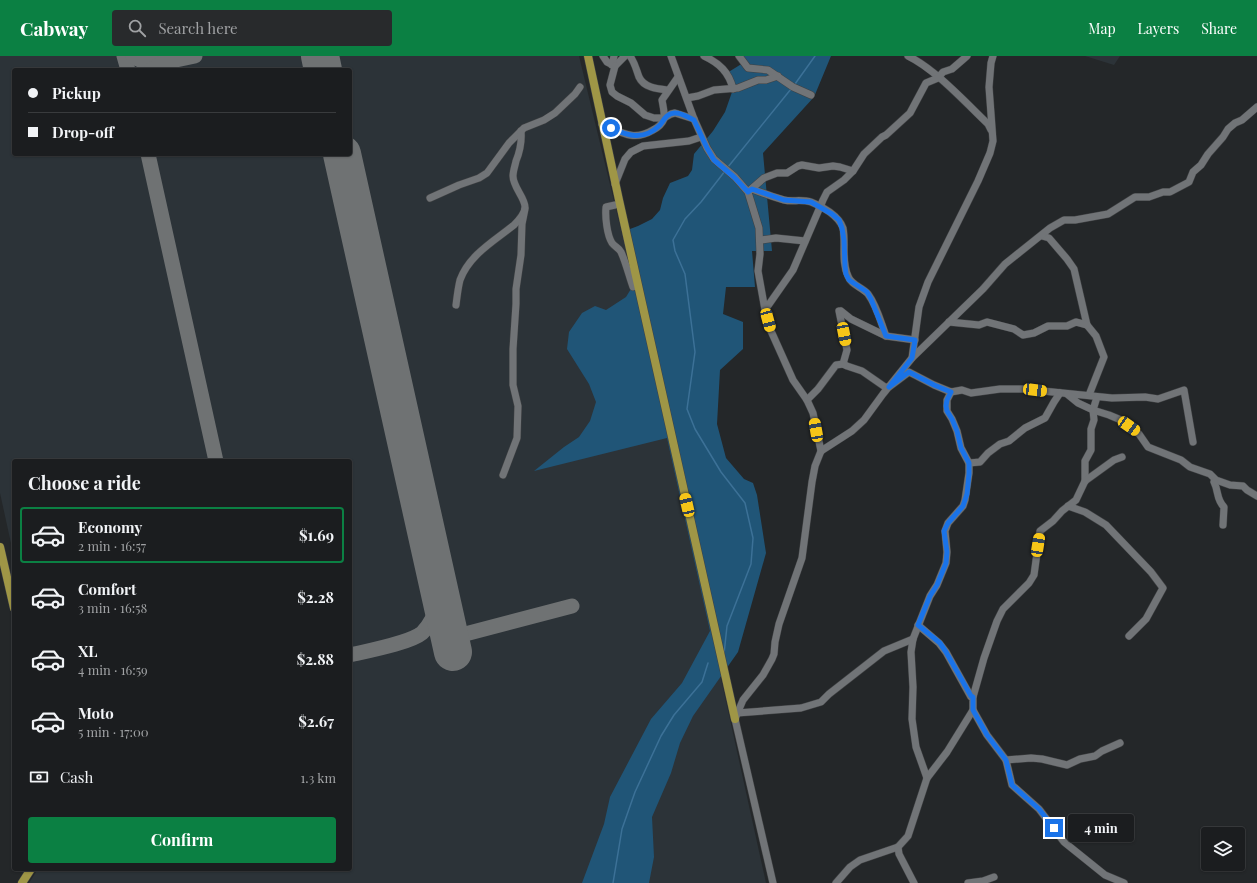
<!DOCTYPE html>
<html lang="en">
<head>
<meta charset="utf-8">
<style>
  body { margin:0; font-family:"Playfair Display",serif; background:#282a2c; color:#f1f3f6; height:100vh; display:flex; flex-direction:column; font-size:15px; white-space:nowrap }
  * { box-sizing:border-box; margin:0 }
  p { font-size:13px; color:#a0a2a4 }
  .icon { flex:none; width:22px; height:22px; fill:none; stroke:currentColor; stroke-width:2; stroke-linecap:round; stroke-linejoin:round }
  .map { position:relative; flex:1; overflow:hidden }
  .drawer { position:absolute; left:12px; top:403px; width:340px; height:412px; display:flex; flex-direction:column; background:#1b1d1f; border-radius:4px; box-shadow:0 1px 3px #0004,0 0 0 1px #393b3d }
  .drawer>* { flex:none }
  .top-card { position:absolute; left:12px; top:12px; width:340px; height:88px; border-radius:4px; box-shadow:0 1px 3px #0004,0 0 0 1px #393b3d; display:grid; align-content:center; height:88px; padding:0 16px; background:#1b1d1f }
  .fabs { position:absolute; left:1201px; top:771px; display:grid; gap:8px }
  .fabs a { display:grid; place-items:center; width:44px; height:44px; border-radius:4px; background:#1b1d1f; box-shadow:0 1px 3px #0004,0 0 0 1px #393b3d; font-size:20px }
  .end { position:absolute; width:18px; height:18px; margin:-9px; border:5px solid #1a73e8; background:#fff; box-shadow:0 0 0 2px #fff }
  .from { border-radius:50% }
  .bubble { position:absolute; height:28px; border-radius:4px; background:#1b1d1f; box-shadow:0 1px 3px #0004,0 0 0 1px #393b3d; font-size:13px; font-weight:700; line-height:28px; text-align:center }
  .car { position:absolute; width:12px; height:24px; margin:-12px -6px; border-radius:5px; box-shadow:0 0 3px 1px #0007; background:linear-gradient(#f5c518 24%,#345 0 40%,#f5c518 0 76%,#345 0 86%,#f5c518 0) }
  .top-card b { display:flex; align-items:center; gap:14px; height:38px; font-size:15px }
  .top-card b+b { border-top:1px solid #393b3d }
  .top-card i { width:10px; height:10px; background:#f1f3f6 }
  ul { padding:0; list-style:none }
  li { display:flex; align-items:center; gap:12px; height:56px; margin:0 8px 6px; padding:0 8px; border:2px solid transparent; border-radius:4px }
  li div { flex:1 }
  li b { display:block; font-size:15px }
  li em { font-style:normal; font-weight:700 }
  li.on { border-color:#0b8043 }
  li>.icon { width:36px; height:36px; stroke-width:1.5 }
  h2 { padding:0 16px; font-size:18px; line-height:48px }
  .pay { display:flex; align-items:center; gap:10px; height:44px; padding:0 16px; font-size:15px }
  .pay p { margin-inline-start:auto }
  .button { display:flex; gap:8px; margin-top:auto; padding:8px 16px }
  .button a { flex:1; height:46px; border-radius:4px; background:#0b8043; color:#fff; font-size:16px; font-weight:700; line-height:46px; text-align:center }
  header { display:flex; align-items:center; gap:24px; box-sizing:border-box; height:56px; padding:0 20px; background:#0b8043; color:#fff }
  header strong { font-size:19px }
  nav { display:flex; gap:22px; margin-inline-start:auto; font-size:14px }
  .search { width:280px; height:36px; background:#282a2c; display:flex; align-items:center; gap:10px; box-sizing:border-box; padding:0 14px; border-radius:4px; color:#a0a2a4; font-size:15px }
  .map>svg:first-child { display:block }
</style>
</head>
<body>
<header>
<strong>Cabway</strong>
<div class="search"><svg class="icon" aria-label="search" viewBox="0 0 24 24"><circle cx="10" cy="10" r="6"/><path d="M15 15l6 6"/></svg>Search here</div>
<nav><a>Map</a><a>Layers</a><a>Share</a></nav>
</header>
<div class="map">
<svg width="1257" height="827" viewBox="0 0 1257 827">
  <rect width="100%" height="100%" fill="#242729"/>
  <!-- built -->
  <g fill="#2c3338" fill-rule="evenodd">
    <path d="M0,0H579L634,228L766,827H29L38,813H350V405H14V501L0,437ZM14,14H350V98H14Z"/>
    <path d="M1085,0H1120L1114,9Z"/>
  </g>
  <!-- green -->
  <path fill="#205577" d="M743,0H831L814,41L763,97L772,195H752L755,231H726L723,258L743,266V293L720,314L717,368L726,402L744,423L753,427L757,439L766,497L738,596L693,660L680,687L671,717L652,761L654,801L649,827H582L604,768L610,741L651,663L682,627L710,575L667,382L534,415L564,391L579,381L590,365L596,346L589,328L567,293L569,276L582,257L595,250L606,254L626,241L634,228L622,176L638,170L652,163L660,154L663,142L670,127L688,120L692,114L694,98L713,75L725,56L732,36L728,29L727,17L743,7Z"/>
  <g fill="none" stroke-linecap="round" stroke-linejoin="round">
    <!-- stream -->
    <g stroke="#3c7197" stroke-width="1.5">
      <path d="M795,28L815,0"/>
      <path d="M728,111L791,33"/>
      <path d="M724,598L727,570L751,508L753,482L745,447L721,416L695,373L687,353L695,296L685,218L675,195L673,184L685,163L701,146L725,115"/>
      <path d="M613,827L622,773L635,736L661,680L674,659L702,626L708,607"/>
    </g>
    <!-- taxiway -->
    <g stroke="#6f7273" stroke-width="15">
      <path d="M124,0L128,14"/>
      <path d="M133,0C143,7 151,7 162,7"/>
      <path d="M315,0L322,7"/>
      <path d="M151,14L162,7L195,0"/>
      <path d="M148,98L216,405"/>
      <path d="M450,582L572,550"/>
      <path d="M350,599C367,595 410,587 422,577C431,568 436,556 441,544"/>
    </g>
    <!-- runway -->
    <g stroke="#6f7273" stroke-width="38">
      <path d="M320,0L323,14"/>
      <path d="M342,98L453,596"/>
    </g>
    <!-- minor casing -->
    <g stroke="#404244" stroke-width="8">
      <g id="minor">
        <path d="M603,0L607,6L615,10L625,0"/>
        <path d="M630,0C635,7 636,13 639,21C644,32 658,33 668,34"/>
        <path d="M671,0L694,63L707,92L714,103L735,121L748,136L759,172L760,198L758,215L765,254L771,275L793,324L807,344L813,357L821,395"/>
        <path d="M704,0C719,7 729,16 733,33"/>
        <path d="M739,0L748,12L768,14L793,31L811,39"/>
        <path d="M908,0C935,13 965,46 988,68L991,74"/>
        <path d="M612,9L614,0"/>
        <path d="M615,10L610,29L612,36L617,40L631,47L645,59L654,62H664L671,58L675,57L694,63"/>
        <path d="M687,42L698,40L714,34L738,32L758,24H766L778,20"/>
        <path d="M602,68C621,76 633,86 653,74C657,72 662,68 664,63C665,58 663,50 662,44L678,21"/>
        <path d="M615,128L625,103L631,96L643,90L689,85L701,81"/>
        <path d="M752,133C762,137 773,141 784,144C792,146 802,143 811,146C822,150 839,160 843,172C846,188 841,205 848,220C851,229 862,231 868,238C877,250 881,267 886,280"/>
        <path d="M749,135L764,122L777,117H787L798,110L802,109L819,112L833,110L840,111L853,115"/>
        <path d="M430,142L459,129L479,122L487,117L509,87L524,72L544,64L555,57L575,38L580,31"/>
        <path d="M615,149L606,151C605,161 607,179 612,187C615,191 619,192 621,196C626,207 629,220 633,231"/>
        <path d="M1042,180L1049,182L1067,203L1074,213L1087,269L1096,280L1104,301L1089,339"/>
        <path d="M761,184L776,182L805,185"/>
        <path d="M456,249C457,241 458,232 460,224C469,199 494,185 514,169C518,165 525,158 525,151C525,142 513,131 513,120C513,115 515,110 516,105C520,95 522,86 521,75"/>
        <path d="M765,254L793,214L823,144L827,136L844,124L853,115L864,98L882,81L886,79L910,57L926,27L938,22L943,16L952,13L967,0"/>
        <path d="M839,255L847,294L843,308L847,310L862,315L885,331H889L909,316L934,329L951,336L962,334L971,337L1000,333H1023L1112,342L1145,341L1158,343L1184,334L1193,386"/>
        <path d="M841,255L851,263L886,280L915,284"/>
        <path d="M949,266L979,269L987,266L1014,273L1023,279L1034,277L1048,270H1067L1076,266L1087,269"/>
        <path d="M912,302L983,233L1005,208L1050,172L1064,164H1075L1108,158L1135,141H1149L1163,136H1170L1189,126L1193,116L1201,109L1208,98L1223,81L1228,73L1235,67L1242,64L1257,51"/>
        <path d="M1067,338L1078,347L1093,354L1109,359L1121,364L1139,378L1148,391L1181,404L1190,411L1210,418L1216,424L1230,429L1243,430L1247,434L1257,440"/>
        <path d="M807,344L818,333L836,309L843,308"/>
        <path d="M969,407L980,406L988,397L1000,388L1009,385L1025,372L1045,362L1054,346L1060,337"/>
        <path d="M503,419L517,382L518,350L513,329V293L516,248V233L521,199L522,168L525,153"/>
        <path d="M1085,425V405L1091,394V373L1094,364L1093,354L1097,341"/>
        <path d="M1214,426C1219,436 1216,443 1224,451L1223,469"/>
        <path d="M1068,450L1085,456L1106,469L1151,516L1163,532L1146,563L1129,580"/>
        <path d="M918,569L939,587L946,596L971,641H973V654L987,679L1006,704L1012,729L1039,753L1064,786L1105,819L1124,827"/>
        <path d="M973,641L984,602L997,565L1003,553L1029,527L1034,519L1040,475L1053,465L1062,455L1076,444L1085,425L1114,404L1122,401"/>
        <path d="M737,657L801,652L821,646L829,638L884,595L913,583"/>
        <path d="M1006,704L1031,702L1042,703L1067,709L1080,703L1095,700L1102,695L1120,687"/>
        <path d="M927,722L947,696L973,654"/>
        <path d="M773,827L735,663L743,644L763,619L772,603L774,598L775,586L779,568L802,502L812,426L815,410L821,395L852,375L864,364L883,338L912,302L919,251L928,226L978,125L990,97L993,85L989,31L991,7L993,0"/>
        <path d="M836,827L850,811L860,804L898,791"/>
        <path d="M914,827L899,798L898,791L908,780L927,722L916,691L912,663L913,631L911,596L913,583L930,540L937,529L946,507L947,496L945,475L948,467L963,450L965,444L969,417V407L961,392L957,375L952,363L947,355V344L951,336"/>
        <path d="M968,827L983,825L994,821"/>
      </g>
    </g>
    <!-- major casing -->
    <g stroke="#404244" stroke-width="9">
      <g id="major">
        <path d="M588,0L619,144L735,663"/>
        <path d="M0,491L14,552"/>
        <path d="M22,827L31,813"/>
      </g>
    </g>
    <!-- minor -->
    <use href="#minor" stroke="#717477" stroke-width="7"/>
    <!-- major -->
    <use href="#major" stroke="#9f9646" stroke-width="8"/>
  </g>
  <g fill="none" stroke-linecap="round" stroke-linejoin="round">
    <!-- route -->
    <path stroke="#1a73e8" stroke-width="5" d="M611,72C628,80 644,85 660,69C664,64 666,58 674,57C680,56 688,61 694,64L707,92L714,104L734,121L748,136L752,133L784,144L811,146L832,158L839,164L842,172L844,184L845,210L846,218L849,224L867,236L871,243L886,280L915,284L912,302L889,331L909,316L934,329L951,336L947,344L946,350L947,355L952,363L957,375L961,392L969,407V418L967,438L963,450L948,467L944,475L947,496L946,507L937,529L930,540L918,569L940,587L946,596L971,640L973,641V654L987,679L1006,704L1012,729L1039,753L1054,772"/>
  </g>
</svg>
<div class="fabs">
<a><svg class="icon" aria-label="layers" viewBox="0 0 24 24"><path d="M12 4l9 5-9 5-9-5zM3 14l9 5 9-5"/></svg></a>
</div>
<i class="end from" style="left:611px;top:72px"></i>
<i class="end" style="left:1054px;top:772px"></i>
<div class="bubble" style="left:1068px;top:758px;width:66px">4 min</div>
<i class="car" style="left:768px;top:264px;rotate:165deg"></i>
<i class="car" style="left:844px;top:278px;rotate:169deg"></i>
<i class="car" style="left:1035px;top:334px;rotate:97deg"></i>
<i class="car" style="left:1129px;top:370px;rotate:125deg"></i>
<i class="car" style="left:816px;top:374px;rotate:350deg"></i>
<i class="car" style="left:687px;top:449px;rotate:347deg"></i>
<i class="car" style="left:1038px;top:489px;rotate:9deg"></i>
<div class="top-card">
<b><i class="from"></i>Pickup</b>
<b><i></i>Drop-off</b>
</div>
<section class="drawer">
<h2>Choose a ride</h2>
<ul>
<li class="on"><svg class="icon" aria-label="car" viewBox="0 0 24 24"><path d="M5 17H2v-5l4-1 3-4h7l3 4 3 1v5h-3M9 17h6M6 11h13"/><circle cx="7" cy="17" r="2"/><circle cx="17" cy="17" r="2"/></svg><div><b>Economy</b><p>2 min · 16:57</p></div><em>$1.69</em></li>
<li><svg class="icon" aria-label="car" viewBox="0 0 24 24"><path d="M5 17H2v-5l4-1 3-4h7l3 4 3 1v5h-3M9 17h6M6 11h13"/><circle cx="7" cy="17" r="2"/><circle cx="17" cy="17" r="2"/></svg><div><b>Comfort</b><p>3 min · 16:58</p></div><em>$2.28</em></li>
<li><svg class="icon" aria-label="car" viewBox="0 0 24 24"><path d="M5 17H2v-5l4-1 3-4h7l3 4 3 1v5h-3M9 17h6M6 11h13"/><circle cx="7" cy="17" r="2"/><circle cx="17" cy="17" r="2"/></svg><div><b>XL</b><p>4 min · 16:59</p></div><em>$2.88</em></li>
<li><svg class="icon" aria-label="car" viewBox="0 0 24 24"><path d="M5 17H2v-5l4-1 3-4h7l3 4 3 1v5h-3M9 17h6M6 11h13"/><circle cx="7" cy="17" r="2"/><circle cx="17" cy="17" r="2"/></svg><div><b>Moto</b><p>5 min · 17:00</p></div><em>$2.67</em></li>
</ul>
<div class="pay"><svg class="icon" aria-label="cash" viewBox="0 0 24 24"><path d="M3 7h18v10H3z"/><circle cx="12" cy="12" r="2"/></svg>Cash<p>1.3 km</p></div>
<div class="button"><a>Confirm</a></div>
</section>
</div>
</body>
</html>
